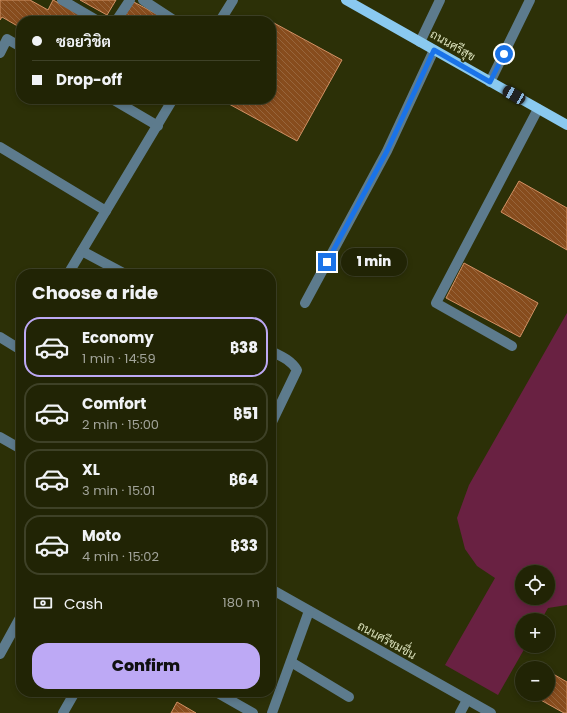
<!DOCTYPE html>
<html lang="en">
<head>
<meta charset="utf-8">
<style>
  body { margin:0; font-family:Poppins,Sarabun,sans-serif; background:#292c0f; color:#f1f3f6; height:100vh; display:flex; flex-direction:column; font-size:15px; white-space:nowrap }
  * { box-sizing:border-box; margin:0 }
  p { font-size:13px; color:#a2a49a }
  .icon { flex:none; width:22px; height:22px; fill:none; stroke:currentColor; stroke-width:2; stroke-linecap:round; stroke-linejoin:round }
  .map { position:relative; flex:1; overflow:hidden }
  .details { position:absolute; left:16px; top:269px; width:260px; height:428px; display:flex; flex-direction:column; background:#212405; border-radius:16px; box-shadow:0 2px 6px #0003,0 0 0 1px #3e4127 }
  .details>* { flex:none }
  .banner { position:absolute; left:16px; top:16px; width:260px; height:88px; border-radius:16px; box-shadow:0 2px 6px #0003,0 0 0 1px #3e4127; display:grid; align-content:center; height:88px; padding:0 16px; background:#212405 }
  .fabs { position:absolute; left:515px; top:565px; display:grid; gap:8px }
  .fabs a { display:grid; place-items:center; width:40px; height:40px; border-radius:50%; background:#212405; box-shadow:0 2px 6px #0003,0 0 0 1px #3e4127; font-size:20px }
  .end { position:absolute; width:18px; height:18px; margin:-9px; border:5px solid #1a73e8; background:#fff; box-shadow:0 0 0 2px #fff }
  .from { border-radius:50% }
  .bubble { position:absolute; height:28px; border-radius:14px; background:#212405; box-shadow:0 2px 6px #0003,0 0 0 1px #3e4127; font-size:13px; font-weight:800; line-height:28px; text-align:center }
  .car { position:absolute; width:12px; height:24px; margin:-12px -6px; border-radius:5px; box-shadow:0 0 3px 1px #0007; background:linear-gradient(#222 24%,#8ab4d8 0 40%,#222 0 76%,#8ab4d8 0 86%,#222 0) }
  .banner b { display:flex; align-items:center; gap:14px; height:38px; font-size:15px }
  .banner b+b { border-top:1px solid #3e4127 }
  .banner i { width:10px; height:10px; background:#f1f3f6 }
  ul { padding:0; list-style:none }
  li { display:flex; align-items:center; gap:12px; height:60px; margin:0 8px 6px; padding:0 8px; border:2px solid #3e4127; border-radius:16px }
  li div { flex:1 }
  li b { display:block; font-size:15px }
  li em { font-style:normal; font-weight:800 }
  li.on { border-color:#bda9f5 }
  li>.icon { width:36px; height:36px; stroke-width:1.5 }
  h2 { padding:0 16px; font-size:18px; line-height:48px }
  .pay { display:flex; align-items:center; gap:10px; height:44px; padding:0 16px; font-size:15px }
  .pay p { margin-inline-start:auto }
  .button { display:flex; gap:8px; margin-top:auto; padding:8px 16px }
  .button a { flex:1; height:46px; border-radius:16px; background:#bda9f5; color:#111; font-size:16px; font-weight:800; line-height:46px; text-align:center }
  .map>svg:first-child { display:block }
</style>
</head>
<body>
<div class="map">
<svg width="567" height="713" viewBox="0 0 567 713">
  <defs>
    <pattern id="building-back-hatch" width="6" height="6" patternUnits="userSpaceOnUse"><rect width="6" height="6" fill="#874c1d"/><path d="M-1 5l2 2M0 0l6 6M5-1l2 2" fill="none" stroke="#97653c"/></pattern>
  </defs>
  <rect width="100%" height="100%" fill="#2c3007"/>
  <!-- pitch -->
  <path fill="#692142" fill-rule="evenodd" d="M567,313V605L548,608L541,620H522V646H526L498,695L445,665L495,578L477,566L465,549L457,518L469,485ZM522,572H548V598H522Z"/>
  <!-- building -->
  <g fill="url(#building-back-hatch)" stroke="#d29164">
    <path d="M0,0H30L48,10L53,0L80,14L76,21H21V28L2,17L0,20Z"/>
    <path d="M80,0H116L107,15Z"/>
    <path d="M132,1L162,17L160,21H121Z"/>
    <path d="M274,23L342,60L297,141L229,104L232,99H271V29Z"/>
    <path d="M519,181L567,208V250L501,212Z"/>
    <path d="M464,263L538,303L520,337L446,298Z"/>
    <path d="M548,671L567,682V713H564L530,694H548Z"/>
    <path d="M177,702L196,713H171Z"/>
  </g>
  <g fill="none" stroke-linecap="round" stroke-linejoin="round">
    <!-- minor -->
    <g stroke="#5d7b8d" stroke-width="10">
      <path d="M62,0L98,21"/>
      <path d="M143,0L175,21"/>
      <path d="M116,21L130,0"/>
      <path d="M220,21L233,0"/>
      <path d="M420,42L440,0"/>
      <path d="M0,53L7,39L21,47"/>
      <path d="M490,82L530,0"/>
      <path d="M112,99L158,126"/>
      <path d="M0,147L106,211"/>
      <path d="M82,251L125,274"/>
      <path d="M68,274L173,99"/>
      <path d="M305,303L387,151L434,50"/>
      <path d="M0,337L21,350"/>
      <path d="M512,346L436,303L538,109"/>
      <path d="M271,351C281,356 291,360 297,370L271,424"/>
      <path d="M0,437L21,449"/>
      <path d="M271,589L491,713"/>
      <path d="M0,654L21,616"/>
      <path d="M291,662L349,697"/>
      <path d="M216,692L253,713"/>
      <path d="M63,713L75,692"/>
      <path d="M272,713L309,611"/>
      <path d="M460,713L467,700"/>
    </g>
    <!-- major -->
    <path stroke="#8ac9ef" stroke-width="10" d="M346,0L567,125"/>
  </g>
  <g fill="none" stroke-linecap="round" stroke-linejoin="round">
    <!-- route -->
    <path stroke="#1a73e8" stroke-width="5" d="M327,262L387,151L434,50L490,82L504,54"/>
  </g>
  <g text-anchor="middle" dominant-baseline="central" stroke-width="3.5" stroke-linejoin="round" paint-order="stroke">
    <!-- street labels -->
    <g font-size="12" fill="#d9dfba" stroke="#2c3007">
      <text transform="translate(453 45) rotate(30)">ถนนศรีสุข</text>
      <text transform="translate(387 640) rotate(29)">ถนนศรีชมชื่น</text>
    </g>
  </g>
</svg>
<div class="fabs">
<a><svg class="icon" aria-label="locate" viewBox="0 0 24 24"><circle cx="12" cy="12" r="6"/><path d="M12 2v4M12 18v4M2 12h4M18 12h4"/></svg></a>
<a>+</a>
<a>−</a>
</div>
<i class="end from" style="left:504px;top:54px"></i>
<i class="end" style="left:327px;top:262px"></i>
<div class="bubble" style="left:341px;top:248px;width:66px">1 min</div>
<i class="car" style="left:514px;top:95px;rotate:300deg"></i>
<div class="banner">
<b><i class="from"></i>ซอยวิชิต</b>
<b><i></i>Drop-off</b>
</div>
<section class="details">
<h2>Choose a ride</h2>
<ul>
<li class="on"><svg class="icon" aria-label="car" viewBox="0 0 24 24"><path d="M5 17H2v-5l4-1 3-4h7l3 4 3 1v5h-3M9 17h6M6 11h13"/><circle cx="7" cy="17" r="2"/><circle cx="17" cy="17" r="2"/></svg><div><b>Economy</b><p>1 min · 14:59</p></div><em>฿38</em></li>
<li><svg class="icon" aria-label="car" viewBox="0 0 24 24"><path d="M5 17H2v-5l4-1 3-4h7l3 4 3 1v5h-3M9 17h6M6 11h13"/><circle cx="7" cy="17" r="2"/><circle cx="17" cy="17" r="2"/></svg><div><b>Comfort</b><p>2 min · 15:00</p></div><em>฿51</em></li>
<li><svg class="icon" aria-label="car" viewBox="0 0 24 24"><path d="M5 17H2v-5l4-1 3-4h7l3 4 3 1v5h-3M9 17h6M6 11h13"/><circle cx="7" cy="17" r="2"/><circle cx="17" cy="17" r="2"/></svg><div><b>XL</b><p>3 min · 15:01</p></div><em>฿64</em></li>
<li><svg class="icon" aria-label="car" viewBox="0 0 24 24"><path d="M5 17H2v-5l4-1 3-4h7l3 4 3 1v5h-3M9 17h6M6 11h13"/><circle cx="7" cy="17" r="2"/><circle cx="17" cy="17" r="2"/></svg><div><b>Moto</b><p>4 min · 15:02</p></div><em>฿33</em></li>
</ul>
<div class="pay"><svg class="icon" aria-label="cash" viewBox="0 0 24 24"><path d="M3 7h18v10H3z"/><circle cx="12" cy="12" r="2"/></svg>Cash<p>180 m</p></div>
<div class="button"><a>Confirm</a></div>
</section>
</div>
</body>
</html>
